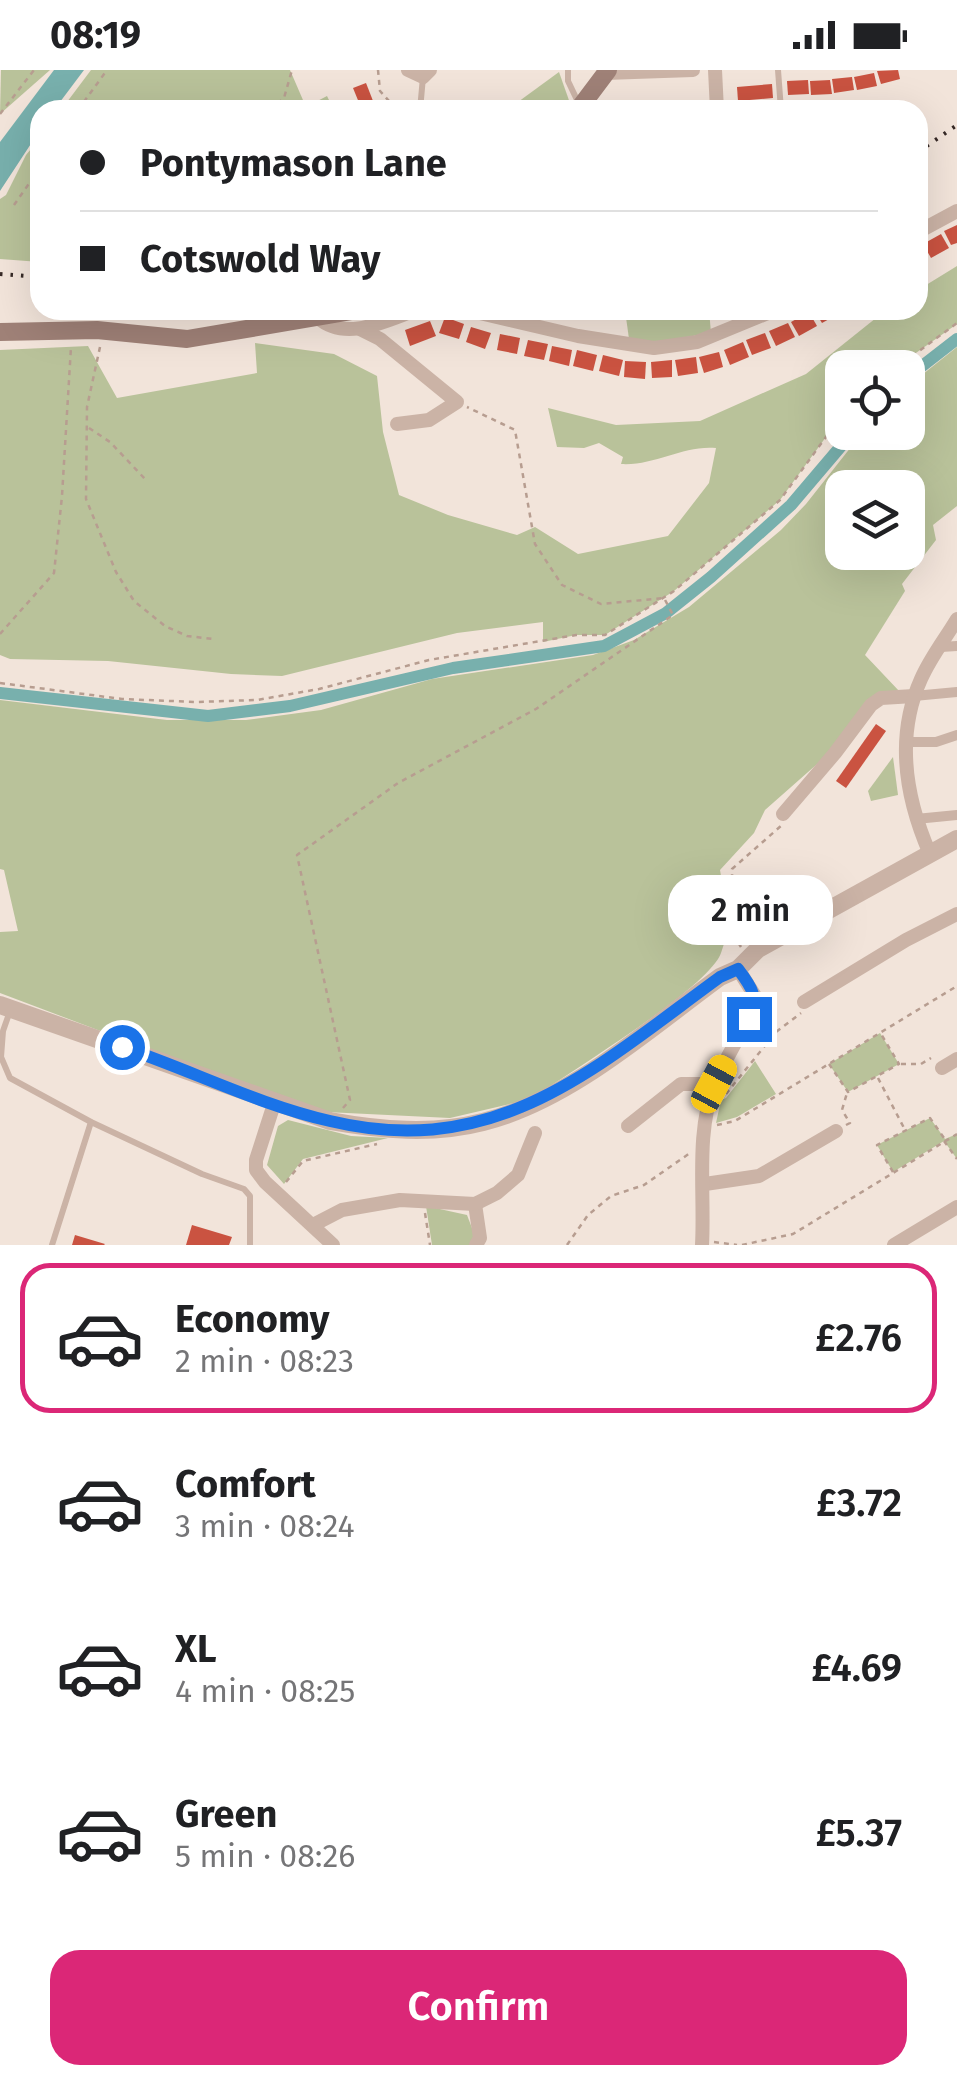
<!DOCTYPE html>
<html lang="en">
<head>
<meta charset="utf-8">
<style>
  body { margin:0; font-family:"Fira Sans",sans-serif; background:#f6f6f6; color:#202124; height:100vh; display:flex; flex-direction:column; font-size:38px; white-space:nowrap }
  * { box-sizing:border-box; margin:0 }
  p { font-size:32px; color:#757577 }
  .icon { flex:none; width:55px; height:55px; fill:none; stroke:currentColor; stroke-width:2; stroke-linecap:round; stroke-linejoin:round }
  .map { position:relative; height:1175px; overflow:hidden }
  .details { display:flex; flex-direction:column; background:#fff; flex:1 }
  .details>* { flex:none }
  .guide { position:absolute; left:30px; top:30px; width:898px; height:220px; border-radius:30px; box-shadow:0 10px 40px #0002; display:grid; align-content:center; height:220px; padding:0 50px; background:#fff }
  .buttons { position:absolute; left:825px; top:280px; display:grid; gap:20px }
  .buttons a { display:grid; place-items:center; width:100px; height:100px; border-radius:20px; background:#fff; box-shadow:0 10px 40px #0002; font-size:50px }
  .end { position:absolute; width:45px; height:45px; margin:-22px; border:12px solid #1a73e8; background:#fff; box-shadow:0 0 0 5px #fff }
  .from { border-radius:50% }
  .bubble { position:absolute; height:70px; border-radius:30px; background:#fff; box-shadow:0 10px 40px #0002; font-size:32px; font-weight:600; line-height:70px; text-align:center }
  .car { position:absolute; width:30px; height:60px; margin:-30px -15px; border-radius:12px; box-shadow:0 0 8px 2px #0007; background:linear-gradient(#f5c518 24%,#345 0 40%,#f5c518 0 76%,#345 0 86%,#f5c518 0) }
  .guide b { display:flex; align-items:center; gap:35px; height:95px; font-size:38px }
  .guide b+b { border-top:2px solid #e0e0e0 }
  .guide i { width:25px; height:25px; background:#202124 }
  ul { padding:18px 0 0; list-style:none }
  li { display:flex; align-items:center; gap:30px; height:150px; margin:0 20px 15px; padding:0 30px; border:5px solid transparent; border-radius:30px }
  li div { flex:1 }
  li b { display:block; font-size:38px }
  li em { font-style:normal; font-weight:600 }
  li.on { border-color:#db2777 }
  li>.icon { width:90px; height:90px; stroke-width:1.5 }
  .cta { display:flex; gap:20px; margin-top:auto; padding:20px 50px }
  .cta a { flex:1; height:115px; border-radius:30px; background:#db2777; color:#fff; font-size:40px; font-weight:600; line-height:115px; text-align:center }
  .status { display:flex; justify-content:space-between; align-items:center; height:70px; padding:0 50px; background:#fff; direction:ltr }
  .status svg { height:28px; fill:currentColor }
  .map>svg:first-child { display:block }
</style>
</head>
<body>
<div class="status"><b>08:19</b><svg viewBox="0 0 49 12"><path d="M0 12V9h3v3zM5 12V6h3v6zM10 12V3h3v9zM15 12V0h3v12zM26 1h20v11H26zM47 4h2v5h-2z"/></svg></div>
<div class="map">
<svg width="957" height="1175" viewBox="0 0 957 1175">
  <rect width="100%" height="100%" fill="#f2e4da"/>
  <!-- green -->
  <g fill="#b9c29a" fill-rule="evenodd">
    <path d="M1,0H50L0,44Z"/>
    <path d="M91,0H290L306,37L327,26L334,40H61Z"/>
    <path d="M559,2L571,36L568,40H507Z"/>
    <path d="M40,68V192L0,189V129L6,125L26,85Z"/>
    <path d="M957,196V254L896,297L842,298V345L780,430L674,521L605,565H576L543,572V552L457,563L282,606L231,604L108,591L10,589L0,585V280L88,276L117,328L257,303L255,273L334,284L377,306L383,362L399,425L448,445L517,465L535,457L578,484L668,466L709,413L716,378C683,375 655,396 621,394L623,387L599,373L584,378L557,377L548,338L616,355L700,351L806,304L886,240H918V220Z"/>
    <path d="M625,240H709L711,263L650,273L629,269Z"/>
    <path d="M957,277V436L933,455L936,470L902,514L905,521L865,585L900,622H884L833,680L765,740L754,763L720,800C725,828 732,855 721,883C709,917 576,998 540,1023L518,1032L450,1048L326,1042L243,1015L0,923V862L18,861L4,800L0,799V630L167,650H246L321,640L432,609L593,585L634,570L689,537L781,460L806,434L862,363L908,362V316ZM842,418H908V482H842Z"/>
    <path d="M893,687L898,725L871,731L868,721Z"/>
    <path d="M880,963L899,994L848,1022L829,994Z"/>
    <path d="M755,991L776,1024L737,1047L716,1053L721,1030L726,1028Z"/>
    <path d="M930,1048L945,1069L957,1064V1089L944,1071L893,1102L877,1075Z"/>
    <path d="M288,1050L351,1066L388,1068L303,1089L284,1114L267,1095L278,1056Z"/>
    <path d="M426,1136L467,1145L475,1166L470,1175H432Z"/>
  </g>
  <!-- water -->
  <path fill="#78b0ad" d="M54,0H84L54,40H40V60L0,121V72Z"/>
  <g fill="none" stroke-linecap="round" stroke-linejoin="round">
    <!-- canal -->
    <g stroke="#78b0ad" stroke-width="12">
      <path d="M908,307L957,269"/>
      <path d="M0,623L208,646L290,636L453,598L604,576L666,543L711,507L791,435L853,362"/>
    </g>
  </g>
  <!-- building -->
  <g fill="#ca5341">
    <path d="M898,0L900,9L881,14L877,1Z"/>
    <path d="M874,3L877,16L857,20L854,7Z"/>
    <path d="M852,7L854,20L834,23L832,9Z"/>
    <path d="M808,10L809,24L788,25L787,11Z"/>
    <path d="M830,10L832,24L811,25L810,11Z"/>
    <path d="M366,13L375,36L362,40L353,18Z"/>
    <path d="M772,14L773,28L738,31L737,17Z"/>
    <path d="M957,155V173L951,175L944,161Z"/>
    <path d="M941,164L949,178L931,188L923,174Z"/>
    <path d="M814,240H838L840,243L822,253Z"/>
    <path d="M809,242L817,256L799,266L791,252Z"/>
    <path d="M445,247L464,254L459,269L439,263Z"/>
    <path d="M430,251L436,266L410,276L405,260Z"/>
    <path d="M788,253L795,267L776,276L769,261Z"/>
    <path d="M471,257L491,263L485,279L466,272Z"/>
    <path d="M765,263L771,278L752,285L746,270Z"/>
    <path d="M500,264L520,268L517,284L497,280Z"/>
    <path d="M528,270L548,274L544,290L524,286Z"/>
    <path d="M743,272L749,287L730,295L724,280Z"/>
    <path d="M552,276L572,280L569,296L549,291Z"/>
    <path d="M577,280L597,285L593,301L573,296Z"/>
    <path d="M719,282L723,297L704,303L699,287Z"/>
    <path d="M603,285L623,290L619,306L599,301Z"/>
    <path d="M696,287L698,303L678,306L675,290Z"/>
    <path d="M672,290V307L652,308L651,292Z"/>
    <path d="M625,291L646,292L645,309L624,307Z"/>
    <path d="M876,654L886,661L846,718L836,711Z"/>
    <path d="M192,1155L232,1167L229,1175H186Z"/>
    <path d="M75,1165L105,1174L104,1175H72Z"/>
  </g>
  <g fill="none" stroke-linecap="round" stroke-linejoin="round">
    <!-- path -->
    <g stroke="#b79d90" stroke-width="2.5" stroke-dasharray="5 5" stroke-linecap="butt">
      <path d="M378,0L380,21L397,40"/>
      <path d="M78,40L107,0"/>
      <path d="M270,40L284,28L292,0"/>
      <path d="M0,44L34,0"/>
      <path d="M30,114H40"/>
      <path d="M14,135L40,98"/>
      <path d="M100,277L87,337L86,429L116,502L134,531L165,556L187,566L213,569"/>
      <path d="M896,298L957,253"/>
      <path d="M89,358L110,372L146,410"/>
      <path d="M0,564L54,503L62,426L71,277"/>
      <path d="M0,613L122,629L196,632L257,630L319,619L429,590L576,565H605L674,521L780,430L842,345"/>
      <path d="M741,877L733,864L732,799L782,755"/>
      <path d="M829,994L848,1022L899,994L881,964"/>
      <path d="M901,994H921L931,988"/>
      <path d="M878,1008L904,1058"/>
      <path d="M726,1024L776,962L801,943"/>
      <path d="M343,1038L350,1030L297,785L398,713L536,639L673,545L664,528L601,534L562,515L535,474L515,360L467,337"/>
      <path d="M717,1055L735,1051L957,916"/>
      <path d="M846,1055L850,1053L842,1040L847,1023"/>
      <path d="M944,1071L957,1089"/>
      <path d="M893,1102L877,1075L930,1048L944,1068"/>
      <path d="M286,1112L303,1091L377,1074"/>
      <path d="M425,1143L430,1175"/>
      <path d="M714,1172L737,1175"/>
      <path d="M567,1175L588,1145L611,1126L644,1115L690,1083"/>
      <path d="M742,1175L793,1164L957,1064"/>
    </g>
    <!-- service -->
    <g stroke="#cbb3a6" stroke-width="6">
      <path d="M568,0V11L578,32"/>
      <path d="M778,0L781,40"/>
      <path d="M420,40L423,7"/>
      <path d="M10,941L3,961L1,987L10,1008L91,1052L202,1104L244,1119L250,1126V1175"/>
      <path d="M52,1175L91,1052"/>
    </g>
    <!-- pedestrian -->
    <g stroke="#cbb3a6" stroke-width="10">
      <path d="M941,577L957,576"/>
      <path d="M914,626L957,622"/>
      <path d="M906,672H936L957,665"/>
      <path d="M916,749L957,745"/>
    </g>
    <!-- minor -->
    <g stroke="#cbb3a6" stroke-width="14">
      <path d="M408,0L423,7L430,0"/>
      <path d="M715,0L717,40"/>
      <path d="M605,3L693,0"/>
      <path d="M918,162L957,141"/>
      <path d="M467,240L578,266L654,278L697,272L775,240"/>
      <path d="M318,248C346,272 385,251 416,240"/>
      <path d="M360,259L380,269L457,332L429,350L397,354"/>
      <path d="M783,744L835,683L871,635L881,628L914,626"/>
      <path d="M930,784C906,729 895,667 921,609C930,588 945,569 957,549"/>
      <path d="M804,932L906,870L957,844"/>
      <path d="M942,998L957,989"/>
      <path d="M274,1034L256,1090V1100L265,1112L333,1175"/>
      <path d="M628,1056L681,1014H715"/>
      <path d="M705,1114L759,1106L836,1061"/>
      <path d="M475,1134L480,1168L476,1175"/>
      <path d="M313,1155L342,1140L400,1130L475,1134L497,1123L518,1105L535,1063"/>
      <path d="M702,1175C705,1123 695,1063 715,1013C726,987 742,962 755,937V926L738,899"/>
      <path d="M894,1175L957,1137"/>
    </g>
    <!-- tertiary -->
    <path stroke="#cbb3a6" stroke-width="18" d="M0,935L330,1051C380,1060 433,1065 483,1052C569,1031 650,958 720,907L738,899L758,879L957,769"/>
    <!-- secondary -->
    <g stroke="#9f8177" stroke-width="18">
      <path d="M578,40L608,0"/>
      <path d="M0,262L97,260L187,269L358,240"/>
    </g>
    <!-- rail -->
    <g stroke="#372a27" stroke-width="4" stroke-dasharray="2.5 8" stroke-linecap="butt">
      <path d="M918,82L957,55"/>
      <path d="M0,204L40,207"/>
    </g>
  </g>
  <g fill="none" stroke-linecap="round" stroke-linejoin="round">
    <!-- route -->
    <path stroke="#1a73e8" stroke-width="12" d="M122,977C191,1000 259,1035 330,1051C497,1091 595,998 720,907L738,899C751,916 760,928 749,949"/>
  </g>
</svg>
<div class="buttons">
<a><svg class="icon" aria-label="locate" viewBox="0 0 24 24"><circle cx="12" cy="12" r="6"/><path d="M12 2v4M12 18v4M2 12h4M18 12h4"/></svg></a>
<a><svg class="icon" aria-label="layers" viewBox="0 0 24 24"><path d="M12 4l9 5-9 5-9-5zM3 14l9 5 9-5"/></svg></a>
</div>
<i class="end from" style="left:122px;top:977px"></i>
<i class="end" style="left:749px;top:949px"></i>
<div class="bubble" style="left:668px;top:805px;width:165px">2 min</div>
<i class="car" style="left:714px;top:1014px;rotate:28deg"></i>
<div class="guide">
<b><i class="from"></i>Pontymason Lane</b>
<b><i></i>Cotswold Way</b>
</div>
</div>
<section class="details">
<ul>
<li class="on"><svg class="icon" aria-label="car" viewBox="0 0 24 24"><path d="M5 17H2v-5l4-1 3-4h7l3 4 3 1v5h-3M9 17h6M6 11h13"/><circle cx="7" cy="17" r="2"/><circle cx="17" cy="17" r="2"/></svg><div><b>Economy</b><p>2 min · 08:23</p></div><em>£2.76</em></li>
<li><svg class="icon" aria-label="car" viewBox="0 0 24 24"><path d="M5 17H2v-5l4-1 3-4h7l3 4 3 1v5h-3M9 17h6M6 11h13"/><circle cx="7" cy="17" r="2"/><circle cx="17" cy="17" r="2"/></svg><div><b>Comfort</b><p>3 min · 08:24</p></div><em>£3.72</em></li>
<li><svg class="icon" aria-label="car" viewBox="0 0 24 24"><path d="M5 17H2v-5l4-1 3-4h7l3 4 3 1v5h-3M9 17h6M6 11h13"/><circle cx="7" cy="17" r="2"/><circle cx="17" cy="17" r="2"/></svg><div><b>XL</b><p>4 min · 08:25</p></div><em>£4.69</em></li>
<li><svg class="icon" aria-label="car" viewBox="0 0 24 24"><path d="M5 17H2v-5l4-1 3-4h7l3 4 3 1v5h-3M9 17h6M6 11h13"/><circle cx="7" cy="17" r="2"/><circle cx="17" cy="17" r="2"/></svg><div><b>Green</b><p>5 min · 08:26</p></div><em>£5.37</em></li>
</ul>
<div class="cta"><a>Confirm</a></div>
</section>
</body>
</html>
